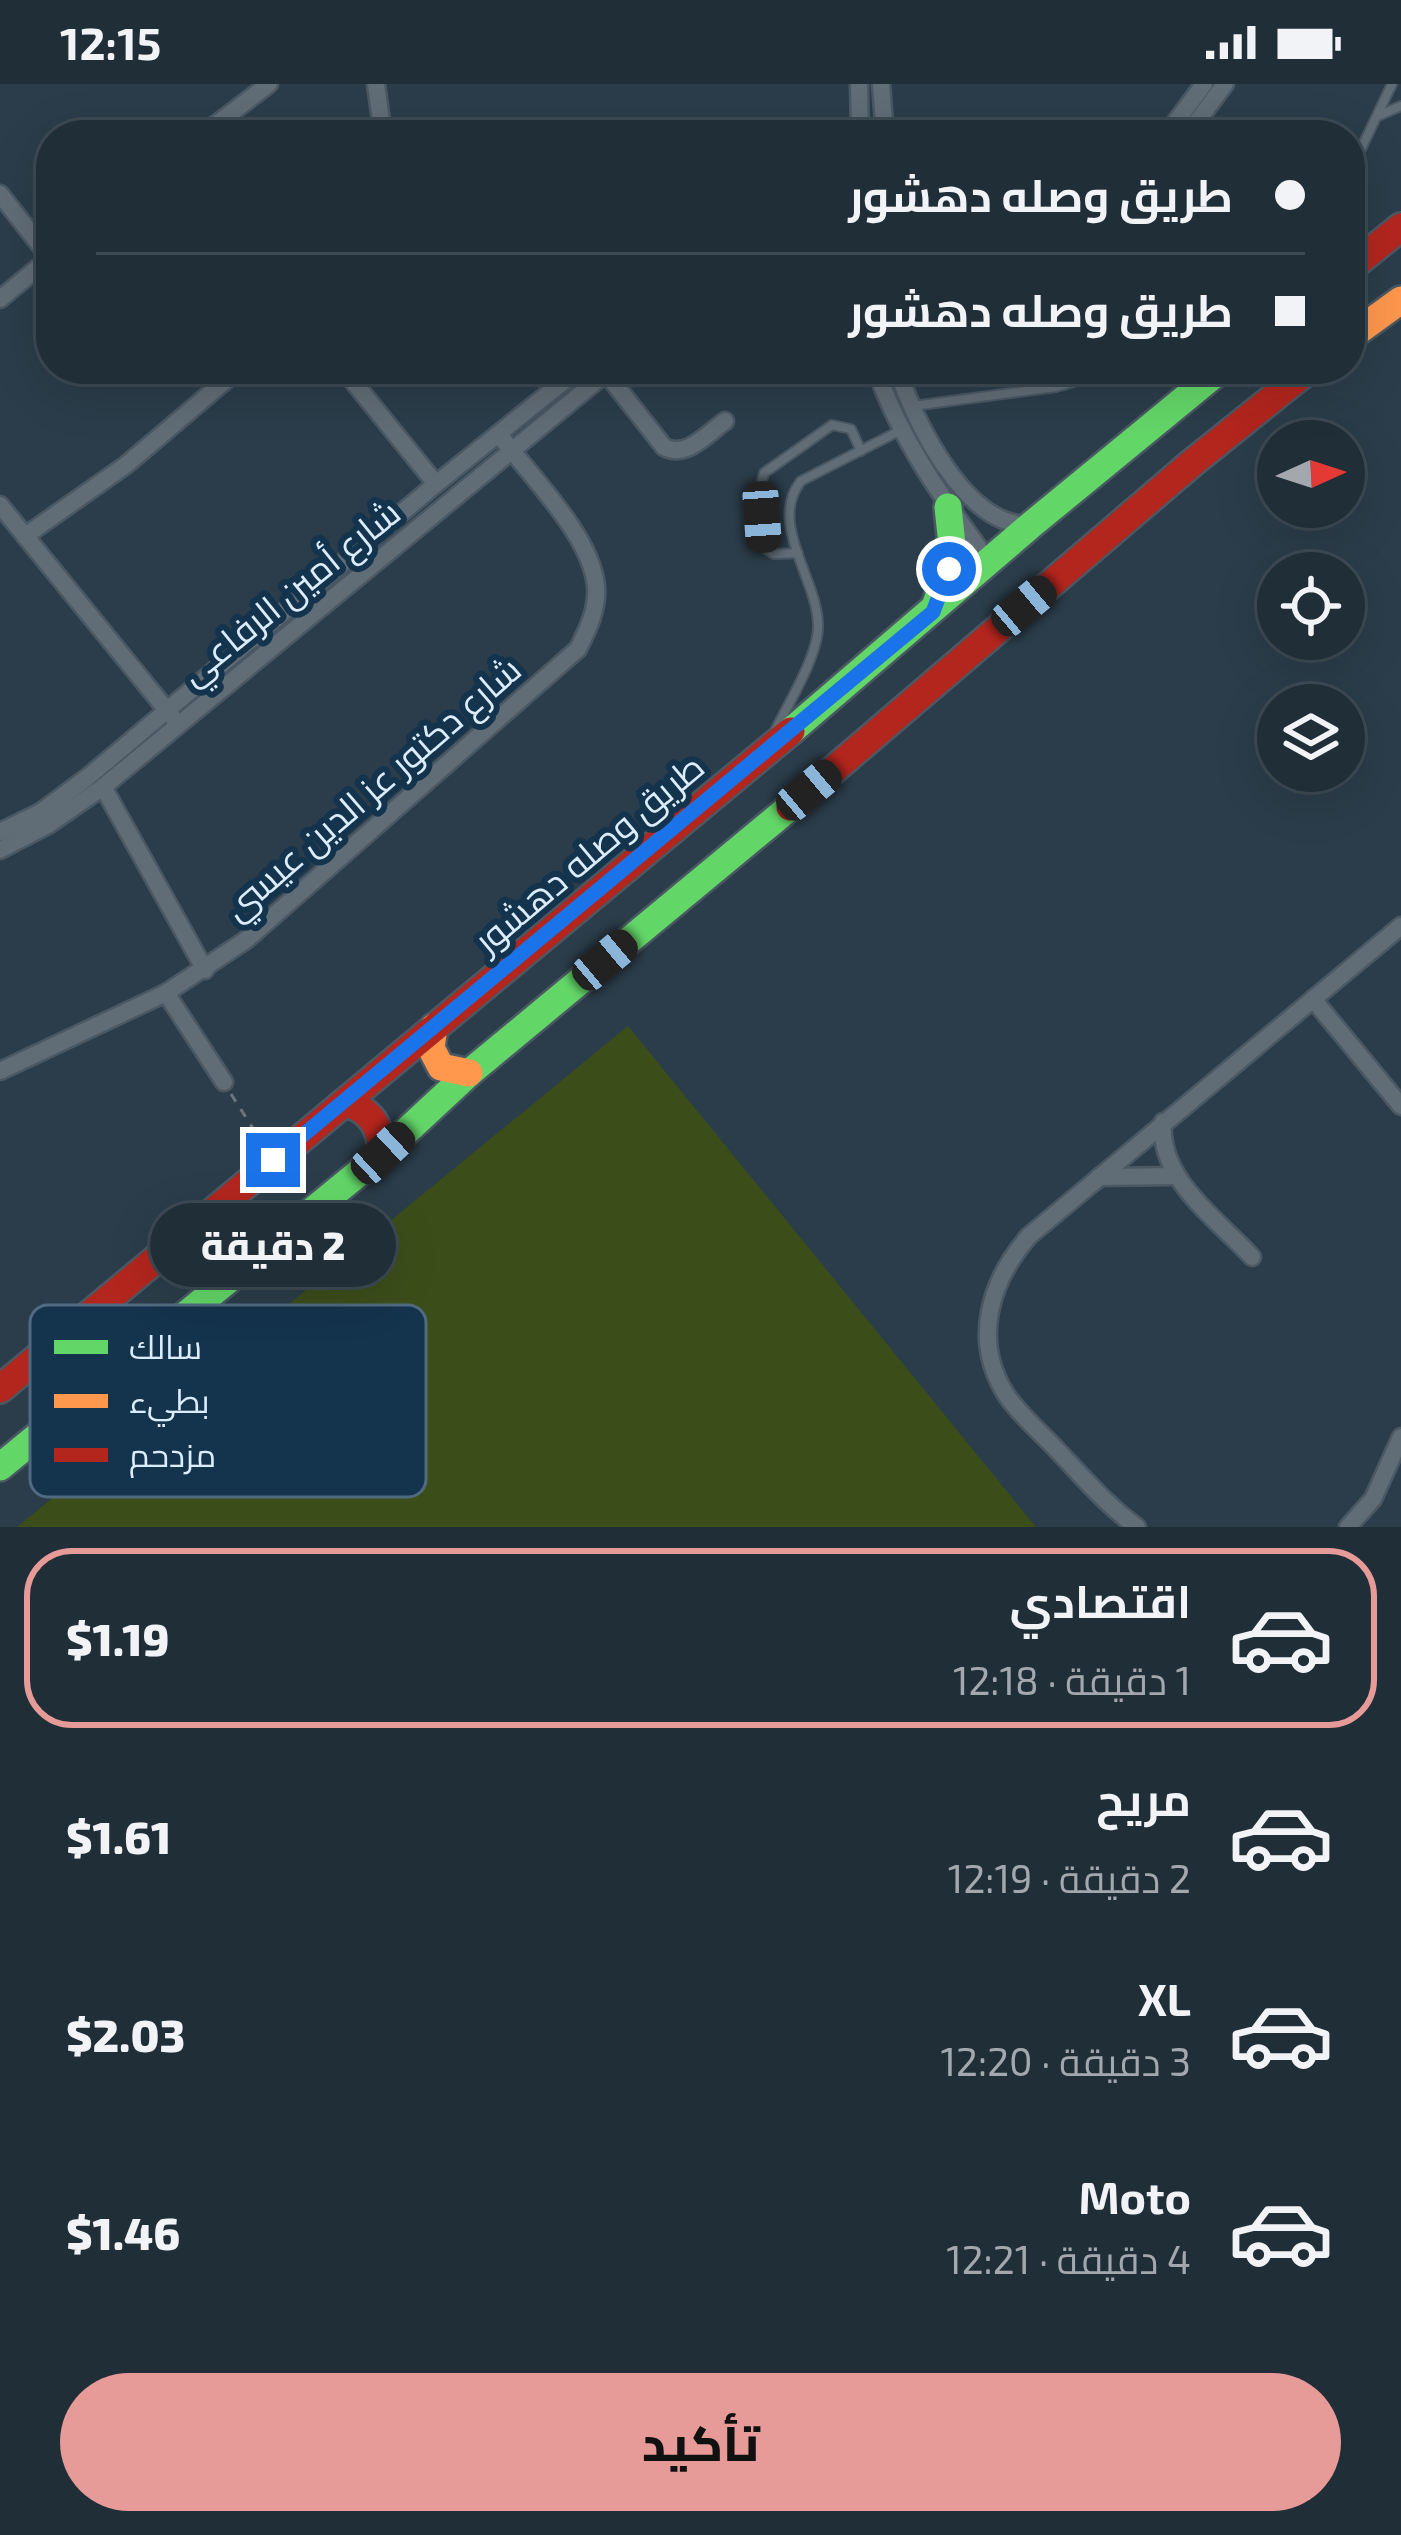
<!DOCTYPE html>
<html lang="ar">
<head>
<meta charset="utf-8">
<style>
  body { margin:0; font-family:"Exo 2",Cairo,sans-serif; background:#283640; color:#f1f3f6; direction:rtl; height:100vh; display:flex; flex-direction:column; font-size:45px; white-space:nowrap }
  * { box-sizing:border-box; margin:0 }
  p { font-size:39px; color:#a2a8ae }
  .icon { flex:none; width:66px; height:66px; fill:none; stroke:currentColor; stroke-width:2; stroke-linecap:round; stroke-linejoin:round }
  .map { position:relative; height:1443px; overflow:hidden; direction:ltr }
  .sheet { display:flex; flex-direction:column; background:#202e38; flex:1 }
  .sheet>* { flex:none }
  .guide { position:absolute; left:36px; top:36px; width:1329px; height:264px; border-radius:48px; box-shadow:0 12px 48px #0002,0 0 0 3px #3d4a53; direction:rtl; display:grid; align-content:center; height:264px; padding:0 60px; background:#202e38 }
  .needle { width:78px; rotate:87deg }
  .fabs { position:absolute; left:1257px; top:336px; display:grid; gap:24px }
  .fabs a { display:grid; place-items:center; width:108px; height:108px; border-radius:50%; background:#202e38; box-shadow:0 12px 48px #0002,0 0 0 3px #3d4a53; font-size:60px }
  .end { position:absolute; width:54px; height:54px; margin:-27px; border:15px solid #1a73e8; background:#fff; box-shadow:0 0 0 6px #fff }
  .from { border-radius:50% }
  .bubble { position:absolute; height:84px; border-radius:42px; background:#202e38; box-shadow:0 12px 48px #0002,0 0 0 3px #3d4a53; font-size:39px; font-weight:800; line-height:84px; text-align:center; direction:rtl }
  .car { position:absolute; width:36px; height:72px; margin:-36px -18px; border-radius:15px; box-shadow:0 0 9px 3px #0007; background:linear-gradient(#222 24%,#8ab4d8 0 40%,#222 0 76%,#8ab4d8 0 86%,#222 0) }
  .guide b { display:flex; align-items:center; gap:42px; height:114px; font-size:45px }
  .guide b+b { border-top:3px solid #3d4a53 }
  .guide i { width:30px; height:30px; background:#f1f3f6 }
  ul { padding:21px 0 0; list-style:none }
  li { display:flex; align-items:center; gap:36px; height:180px; margin:0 24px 18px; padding:0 36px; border:6px solid transparent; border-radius:48px }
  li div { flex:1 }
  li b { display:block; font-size:45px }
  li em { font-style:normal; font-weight:800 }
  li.active { border-color:#e69b98 }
  li>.icon { width:108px; height:108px; stroke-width:1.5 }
  .button { display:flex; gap:24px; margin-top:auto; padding:24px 60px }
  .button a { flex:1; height:138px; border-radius:72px; background:#e69b98; color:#111; font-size:48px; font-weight:800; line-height:138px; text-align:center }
  .status { display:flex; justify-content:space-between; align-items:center; height:84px; padding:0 60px; background:#202e38; direction:ltr }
  .status svg { height:33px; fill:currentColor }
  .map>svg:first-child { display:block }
</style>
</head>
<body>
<div class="status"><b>12:15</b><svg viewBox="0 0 49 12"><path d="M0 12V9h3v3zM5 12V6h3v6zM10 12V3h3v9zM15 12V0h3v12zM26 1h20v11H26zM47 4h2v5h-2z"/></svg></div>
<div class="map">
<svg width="1401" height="1443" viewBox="0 0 1401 1443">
  <rect width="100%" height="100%" fill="#2b3d4a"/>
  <!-- green -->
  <path fill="#3b4e1a" d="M628,942L1036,1443H17Z"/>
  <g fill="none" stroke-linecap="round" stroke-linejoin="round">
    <!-- lane casing -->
    <g stroke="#4a5864" stroke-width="12">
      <g id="lane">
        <path d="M1380,31L1401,22"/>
        <path d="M1350,88L1392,0"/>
        <path d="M913,322L1056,303L1118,285"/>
        <path d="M798,469L774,470L765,464L760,405L764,389L832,341L851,345L861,367"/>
        <path d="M774,649C787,622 818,572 818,543C819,496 767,440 801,397L901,346"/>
      </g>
    </g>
    <!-- street casing -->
    <g stroke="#4a5864" stroke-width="21">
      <g id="street">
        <path d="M376,0L383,51"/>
        <path d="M859,0L860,51"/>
        <path d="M881,0L885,51"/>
        <path d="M202,51L269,0"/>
        <path d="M1166,51L1204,0"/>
        <path d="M1187,51L1225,0"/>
        <path d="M0,110L50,174"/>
        <path d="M0,215L51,173"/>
        <path d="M343,285L436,400"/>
        <path d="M876,285C900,356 945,418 989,478"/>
        <path d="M897,285C916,339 965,443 1030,441"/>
        <path d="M606,289L664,363C686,375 707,350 725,337"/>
        <path d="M0,421L174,635"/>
        <path d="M25,452L126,381L239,285"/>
        <path d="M103,703L205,886"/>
        <path d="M0,748L41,728L88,693L436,400L579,285"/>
        <path d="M0,766L48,741L103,703L611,285"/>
        <path d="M166,909L224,998"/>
        <path d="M1313,915L1401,1022"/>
        <path d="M0,987L166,909L246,856L578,565C588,545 598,525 596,502C591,451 529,391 499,350"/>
        <path d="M1163,1038C1158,1095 1217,1135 1252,1173"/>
        <path d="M1099,1093L1176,1092"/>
        <path d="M1137,1443C1106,1421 1083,1393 1057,1366C1041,1349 1020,1331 1007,1312C971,1257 990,1197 1029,1152L1401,842"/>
        <path d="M1348,1443L1373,1415L1401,1353"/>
      </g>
    </g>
    <!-- fast casing -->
    <g stroke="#4a5864" stroke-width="32">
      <g id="fast">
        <path d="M935,523L953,470L948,423"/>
        <path d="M791,647L1031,441L1221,285"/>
        <path d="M0,1383L383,1069L469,989L790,723"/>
      </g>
    </g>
    <!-- slow casing -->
    <g stroke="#4a5864" stroke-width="32">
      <g id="slow">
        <path d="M1350,253L1401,216"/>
        <path d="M434,943L431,964L441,983L469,989"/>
      </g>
    </g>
    <!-- jam casing -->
    <g stroke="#4a5864" stroke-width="32">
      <g id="jam">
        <path d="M1350,184L1401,143"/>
        <path d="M790,723L1192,379L1309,285"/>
        <path d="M345,1018C372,1027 380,1042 383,1069"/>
        <path d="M0,1305L791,647"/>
      </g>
    </g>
    <!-- path -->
    <g stroke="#6a757f" stroke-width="3" stroke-dasharray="9 9" stroke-linecap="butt">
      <path d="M751,38L753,51"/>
      <path d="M231,1010L261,1057"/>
    </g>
    <!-- lane -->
    <use href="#lane" stroke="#606c76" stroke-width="8"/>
    <!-- street -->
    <use href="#street" stroke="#606c76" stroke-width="16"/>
    <!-- fast -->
    <use href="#fast" stroke="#63d668" stroke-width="27"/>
    <!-- slow -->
    <use href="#slow" stroke="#ff974d" stroke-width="27"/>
    <!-- jam -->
    <use href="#jam" stroke="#b3261e" stroke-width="27"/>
  </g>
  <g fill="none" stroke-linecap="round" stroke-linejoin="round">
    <!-- route -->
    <path stroke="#1a73e8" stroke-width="15" d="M273,1076L933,528L949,485"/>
  </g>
  <g text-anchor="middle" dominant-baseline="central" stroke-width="12" stroke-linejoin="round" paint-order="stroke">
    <!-- street labels -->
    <g font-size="36" fill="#dbedfd" stroke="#14334c">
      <text transform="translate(289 507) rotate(-39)">شارع أمين الرفاعي</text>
      <text transform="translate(371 703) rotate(-41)">شارع دكتور عز الدين عيسي</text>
      <text transform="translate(588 768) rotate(-40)">طريق وصله دهشور</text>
    </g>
  </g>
  <!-- legend -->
  <rect x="30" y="1221" width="396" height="192" rx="18" fill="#14334c" stroke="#506b81" stroke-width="3"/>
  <rect x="54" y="1256" width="54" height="14" fill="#63d668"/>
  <rect x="54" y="1310" width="54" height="14" fill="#ff974d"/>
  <rect x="54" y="1364" width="54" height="14" fill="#b3261e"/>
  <g font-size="33" fill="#dbedfd">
    <text x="129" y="1275">سالك</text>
    <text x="129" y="1329">بطيء</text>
    <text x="129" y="1383">مزدحم</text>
  </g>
</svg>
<div class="fabs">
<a><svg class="needle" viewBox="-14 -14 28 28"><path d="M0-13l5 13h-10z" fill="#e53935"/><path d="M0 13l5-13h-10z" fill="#a2a8ae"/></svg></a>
<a><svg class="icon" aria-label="locate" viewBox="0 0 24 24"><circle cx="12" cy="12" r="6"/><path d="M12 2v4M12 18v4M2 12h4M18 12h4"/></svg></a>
<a><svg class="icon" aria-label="layers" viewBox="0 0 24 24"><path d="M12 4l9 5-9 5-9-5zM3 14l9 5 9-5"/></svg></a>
</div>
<i class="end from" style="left:949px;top:485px"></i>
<i class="end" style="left:273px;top:1076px"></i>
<div class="bubble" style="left:150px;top:1119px;width:246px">2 دقيقة</div>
<i class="car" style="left:762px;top:433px;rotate:176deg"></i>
<i class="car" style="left:1024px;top:522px;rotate:50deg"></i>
<i class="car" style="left:809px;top:706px;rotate:50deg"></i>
<i class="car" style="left:605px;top:876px;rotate:50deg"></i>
<i class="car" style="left:383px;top:1069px;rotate:47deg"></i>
<div class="guide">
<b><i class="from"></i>طريق وصله دهشور</b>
<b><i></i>طريق وصله دهشور</b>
</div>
</div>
<section class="sheet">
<ul>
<li class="active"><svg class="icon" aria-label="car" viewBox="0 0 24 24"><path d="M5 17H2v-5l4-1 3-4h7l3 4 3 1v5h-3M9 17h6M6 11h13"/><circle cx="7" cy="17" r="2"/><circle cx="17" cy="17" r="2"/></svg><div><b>اقتصادي</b><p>1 دقيقة · 12:18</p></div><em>$1.19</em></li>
<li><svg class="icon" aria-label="car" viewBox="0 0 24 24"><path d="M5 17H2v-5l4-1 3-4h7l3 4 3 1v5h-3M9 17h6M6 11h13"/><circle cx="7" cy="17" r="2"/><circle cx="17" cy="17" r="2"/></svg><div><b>مريح</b><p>2 دقيقة · 12:19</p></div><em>$1.61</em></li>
<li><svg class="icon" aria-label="car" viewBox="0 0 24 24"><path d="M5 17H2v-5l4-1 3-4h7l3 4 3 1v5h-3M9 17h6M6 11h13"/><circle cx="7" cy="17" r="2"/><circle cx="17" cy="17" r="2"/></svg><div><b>XL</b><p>3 دقيقة · 12:20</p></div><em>$2.03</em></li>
<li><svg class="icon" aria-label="car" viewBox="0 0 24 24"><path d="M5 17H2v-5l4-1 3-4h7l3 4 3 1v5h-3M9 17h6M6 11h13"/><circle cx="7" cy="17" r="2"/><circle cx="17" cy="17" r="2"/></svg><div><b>Moto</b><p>4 دقيقة · 12:21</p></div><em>$1.46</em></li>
</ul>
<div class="button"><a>تأكيد</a></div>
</section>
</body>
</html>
